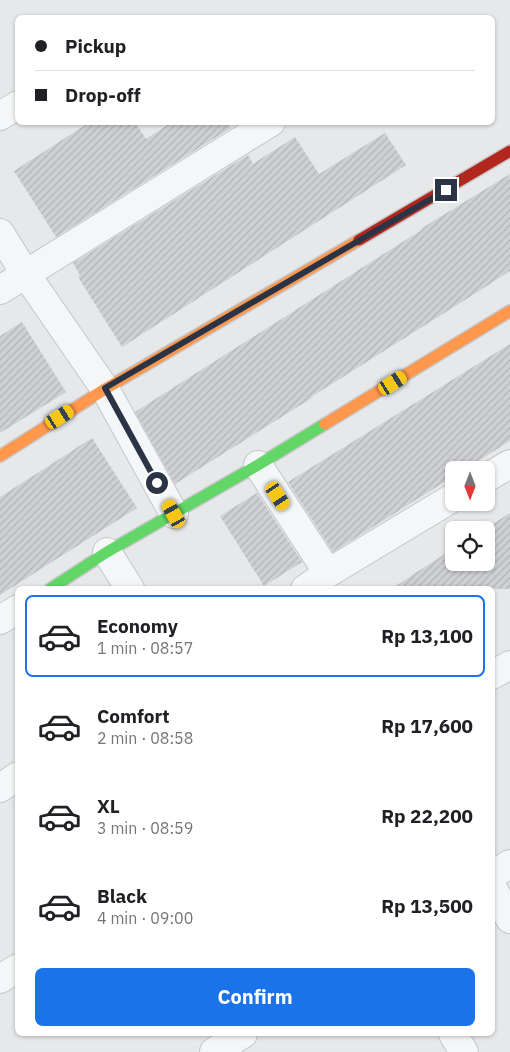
<!DOCTYPE html>
<html lang="en">
<head>
<meta charset="utf-8">
<style>
  body { margin:0; font-family:"IBM Plex Sans",sans-serif; background:#f6f6f6; color:#202124; height:100vh; display:flex; flex-direction:column; font-size:19px; white-space:nowrap }
  * { box-sizing:border-box; margin:0 }
  p { font-size:16px; color:#757577 }
  .icon { flex:none; width:28px; height:28px; fill:none; stroke:currentColor; stroke-width:2; stroke-linecap:round; stroke-linejoin:round }
  .map { position:relative; flex:1; overflow:hidden }
  .sheet { position:absolute; left:15px; top:586px; width:480px; height:450px; display:flex; flex-direction:column; background:#fff; border-radius:8px; box-shadow:0 1px 4px #0004 }
  .sheet>* { flex:none }
  .guide { position:absolute; left:15px; top:15px; width:480px; height:110px; border-radius:8px; box-shadow:0 1px 4px #0004; display:grid; align-content:center; height:110px; padding:0 20px; background:#fff }
  .needle { width:32px; rotate:180deg }
  .fabs { position:absolute; left:445px; top:461px; display:grid; gap:10px }
  .fabs a { display:grid; place-items:center; width:50px; height:50px; border-radius:8px; background:#fff; box-shadow:0 1px 4px #0004; font-size:25px }
  .end { position:absolute; width:22px; height:22px; margin:-11px; border:6px solid #2b3445; background:#fff; box-shadow:0 0 0 2px #fff }
  .from { border-radius:50% }
  .car { position:absolute; width:15px; height:30px; margin:-15px -8px; border-radius:6px; box-shadow:0 0 4px 1px #0007; background:linear-gradient(#f5c518 24%,#345 0 40%,#f5c518 0 76%,#345 0 86%,#f5c518 0) }
  .guide b { display:flex; align-items:center; gap:18px; height:48px; font-size:19px }
  .guide b+b { border-top:1px solid #e0e0e0 }
  .guide i { width:12px; height:12px; background:#202124 }
  ul { padding:9px 0 0; list-style:none }
  li { display:flex; align-items:center; gap:15px; height:82px; margin:0 10px 8px; padding:0 10px; border:2px solid transparent; border-radius:8px }
  li div { flex:1 }
  li b { display:block; font-size:19px }
  li em { font-style:normal; font-weight:700 }
  li.active { border-color:#1a73e8 }
  li>.icon { width:45px; height:45px; stroke-width:1.5 }
  .action { display:flex; gap:10px; margin-top:auto; padding:10px 20px }
  .action a { flex:1; height:58px; border-radius:8px; background:#1a73e8; color:#fff; font-size:20px; font-weight:700; line-height:58px; text-align:center }
  .map>svg:first-child { display:block }
</style>
</head>
<body>
<div class="map">
<svg width="510" height="1052" viewBox="0 0 510 1052">
  <defs>
    <pattern id="building-hatch" width="6" height="6" patternUnits="userSpaceOnUse" patternTransform="scale(1.25)"><rect width="6" height="6" fill="#ced0d3"/><path d="M-1 1l2-2M0 6l6-6M5 7l2-2" fill="none" stroke="#b1b3b6"/></pattern>
  </defs>
  <rect width="100%" height="100%" fill="#e6e8ea"/>
  <!-- building -->
  <g fill="url(#building-hatch)">
    <path d="M90,122H135L146,139L172,122H227L231,128L56,237L14,171Z"/>
    <path d="M385,133L406,165L122,347L78,277L80,275L73,263L248,155L253,164L295,137L319,174Z"/>
    <path d="M510,174V271L465,300L311,397L312,398L280,418L175,484L135,412L423,229L422,228Z"/>
    <path d="M22,322L66,392L0,433V336Z"/>
    <path d="M510,344V441L465,469L447,470L451,478L333,552L288,482Z"/>
    <path d="M92,438L137,508L0,595V497Z"/>
    <path d="M257,493L302,562L264,586L220,516Z"/>
    <path d="M510,513V589H391L454,548V562H486V530H483Z"/>
  </g>
  <g fill="none" stroke-linecap="round" stroke-linejoin="round">
    <!-- street casing -->
    <g stroke="#c4c6c8" stroke-width="30">
      <g id="street">
        <path d="M0,116L18,105"/>
        <path d="M0,233L25,273L105,389L174,514"/>
        <path d="M0,290L271,122"/>
        <path d="M258,465L328,573"/>
        <path d="M486,478L510,464"/>
        <path d="M107,552L130,589"/>
        <path d="M305,589L328,573L454,497"/>
        <path d="M0,620L18,609"/>
        <path d="M492,675L510,665"/>
        <path d="M0,788L18,776"/>
        <path d="M492,875L510,864"/>
        <path d="M492,887L510,919"/>
        <path d="M0,979L18,968"/>
        <path d="M453,1034L464,1052"/>
        <path d="M214,1052L243,1034"/>
      </g>
    </g>
    <!-- fast casing -->
    <g stroke="#c4c6c8" stroke-width="14">
      <path id="fast" d="M50,589L107,552L258,465L325,424"/>
    </g>
    <!-- slow casing -->
    <g stroke="#c4c6c8" stroke-width="14">
      <g id="slow">
        <path d="M325,424L510,311"/>
        <path d="M0,456L105,389L359,240"/>
      </g>
    </g>
    <!-- jam casing -->
    <g stroke="#c4c6c8" stroke-width="14">
      <path id="jam" d="M359,240L510,151"/>
    </g>
    <!-- street -->
    <use href="#street" stroke="#f5f6f7" stroke-width="28"/>
    <!-- fast -->
    <use href="#fast" stroke="#63d668" stroke-width="11"/>
    <!-- slow -->
    <use href="#slow" stroke="#ff974d" stroke-width="11"/>
    <!-- jam -->
    <use href="#jam" stroke="#b3261e" stroke-width="11"/>
  </g>
  <g fill="none" stroke-linecap="round" stroke-linejoin="round">
    <!-- route -->
    <path stroke="#2b3445" stroke-width="6" d="M157,483L105,388L446,190"/>
  </g>
</svg>
<div class="fabs">
<a><svg class="needle" viewBox="-14 -14 28 28"><path d="M0-13l5 13h-10z" fill="#e53935"/><path d="M0 13l5-13h-10z" fill="#757577"/></svg></a>
<a><svg class="icon" aria-label="locate" viewBox="0 0 24 24"><circle cx="12" cy="12" r="6"/><path d="M12 2v4M12 18v4M2 12h4M18 12h4"/></svg></a>
</div>
<i class="end from" style="left:157px;top:483px"></i>
<i class="end" style="left:446px;top:190px"></i>
<i class="car" style="left:393px;top:383px;rotate:58deg"></i>
<i class="car" style="left:60px;top:417px;rotate:58deg"></i>
<i class="car" style="left:278px;top:496px;rotate:147deg"></i>
<i class="car" style="left:174px;top:514px;rotate:331deg"></i>
<div class="guide">
<b><i class="from"></i>Pickup</b>
<b><i></i>Drop-off</b>
</div>
<section class="sheet">
<ul>
<li class="active"><svg class="icon" aria-label="car" viewBox="0 0 24 24"><path d="M5 17H2v-5l4-1 3-4h7l3 4 3 1v5h-3M9 17h6M6 11h13"/><circle cx="7" cy="17" r="2"/><circle cx="17" cy="17" r="2"/></svg><div><b>Economy</b><p>1 min · 08:57</p></div><em>Rp 13,100</em></li>
<li><svg class="icon" aria-label="car" viewBox="0 0 24 24"><path d="M5 17H2v-5l4-1 3-4h7l3 4 3 1v5h-3M9 17h6M6 11h13"/><circle cx="7" cy="17" r="2"/><circle cx="17" cy="17" r="2"/></svg><div><b>Comfort</b><p>2 min · 08:58</p></div><em>Rp 17,600</em></li>
<li><svg class="icon" aria-label="car" viewBox="0 0 24 24"><path d="M5 17H2v-5l4-1 3-4h7l3 4 3 1v5h-3M9 17h6M6 11h13"/><circle cx="7" cy="17" r="2"/><circle cx="17" cy="17" r="2"/></svg><div><b>XL</b><p>3 min · 08:59</p></div><em>Rp 22,200</em></li>
<li><svg class="icon" aria-label="car" viewBox="0 0 24 24"><path d="M5 17H2v-5l4-1 3-4h7l3 4 3 1v5h-3M9 17h6M6 11h13"/><circle cx="7" cy="17" r="2"/><circle cx="17" cy="17" r="2"/></svg><div><b>Black</b><p>4 min · 09:00</p></div><em>Rp 13,500</em></li>
</ul>
<div class="action"><a>Confirm</a></div>
</section>
</div>
</body>
</html>
